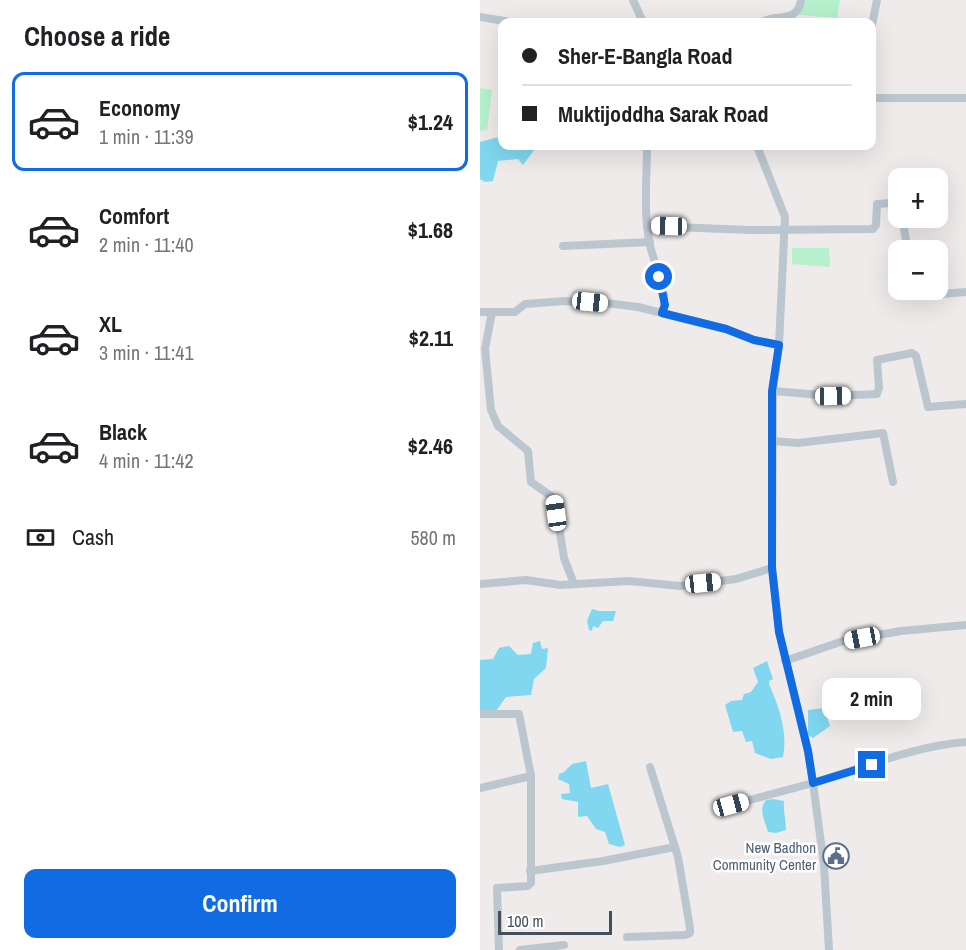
<!DOCTYPE html>
<html lang="en">
<head>
<meta charset="utf-8">
<style>
  body { margin:0; font-family:"Archivo Narrow",sans-serif; background:#f6f6f6; color:#202124; height:100vh; display:flex; flex-direction:column; font-size:22px; white-space:nowrap }
  * { box-sizing:border-box; margin:0 }
  p { font-size:20px; color:#757577 }
  .icon { flex:none; width:33px; height:33px; fill:none; stroke:currentColor; stroke-width:2; stroke-linecap:round; stroke-linejoin:round }
  .map { position:relative; flex:1; overflow:hidden }
  .sheet { display:flex; flex-direction:column; background:#fff; width:480px }
  .sheet>* { flex:none }
  .banner { position:absolute; left:18px; top:18px; width:378px; height:132px; border-radius:12px; box-shadow:0 6px 24px #0002; display:grid; align-content:center; height:132px; padding:0 24px; background:#fff }
  .buttons { position:absolute; left:408px; top:168px; display:grid; gap:12px }
  .buttons a { display:grid; place-items:center; width:60px; height:60px; border-radius:12px; background:#fff; box-shadow:0 6px 24px #0002; font-size:30px }
  .scale { position:absolute; left:18px; bottom:15px; width:114px; box-sizing:border-box; padding-left:6px; border:3px solid #434f5a; border-top:0; font-size:16px; line-height:21px; white-space:nowrap; color:#434f5a; -webkit-text-stroke:4px #fff; paint-order:stroke }
  .end { position:absolute; width:27px; height:27px; margin:-14px; border:8px solid #116be3; background:#fff; box-shadow:0 0 0 3px #fff }
  .from { border-radius:50% }
  .bubble { position:absolute; height:42px; border-radius:12px; background:#fff; box-shadow:0 6px 24px #0002; font-size:20px; font-weight:700; line-height:42px; text-align:center }
  .car { position:absolute; width:18px; height:36px; margin:-18px -9px; border-radius:8px; box-shadow:0 0 4px 2px #0007; background:linear-gradient(#fff 24%,#345 0 40%,#fff 0 76%,#345 0 86%,#fff 0) }
  .banner b { display:flex; align-items:center; gap:21px; height:57px; font-size:22px }
  .banner b+b { border-top:2px solid #e0e0e0 }
  .banner i { width:15px; height:15px; background:#202124 }
  ul { padding:0; list-style:none }
  li { display:flex; align-items:center; gap:18px; height:99px; margin:0 12px 9px; padding:0 12px; border:3px solid transparent; border-radius:12px }
  li div { flex:1 }
  li b { display:block; font-size:22px }
  li em { font-style:normal; font-weight:700 }
  li.current { border-color:#116be3 }
  li>.icon { width:54px; height:54px; stroke-width:1.5 }
  h2 { padding:0 24px; font-size:27px; line-height:72px }
  .pay { display:flex; align-items:center; gap:15px; height:66px; padding:0 24px; font-size:22px }
  .pay p { margin-inline-start:auto }
  .button { display:flex; gap:12px; margin-top:auto; padding:12px 24px }
  .button a { flex:1; height:69px; border-radius:12px; background:#116be3; color:#fff; font-size:24px; font-weight:700; line-height:69px; text-align:center }
  main { display:flex; flex:1; min-height:0 }
  .map>svg:first-child { display:block }
</style>
</head>
<body>
<main>
<section class="sheet">
<h2>Choose a ride</h2>
<ul>
<li class="current"><svg class="icon" aria-label="car" viewBox="0 0 24 24"><path d="M5 17H2v-5l4-1 3-4h7l3 4 3 1v5h-3M9 17h6M6 11h13"/><circle cx="7" cy="17" r="2"/><circle cx="17" cy="17" r="2"/></svg><div><b>Economy</b><p>1 min · 11:39</p></div><em>$1.24</em></li>
<li><svg class="icon" aria-label="car" viewBox="0 0 24 24"><path d="M5 17H2v-5l4-1 3-4h7l3 4 3 1v5h-3M9 17h6M6 11h13"/><circle cx="7" cy="17" r="2"/><circle cx="17" cy="17" r="2"/></svg><div><b>Comfort</b><p>2 min · 11:40</p></div><em>$1.68</em></li>
<li><svg class="icon" aria-label="car" viewBox="0 0 24 24"><path d="M5 17H2v-5l4-1 3-4h7l3 4 3 1v5h-3M9 17h6M6 11h13"/><circle cx="7" cy="17" r="2"/><circle cx="17" cy="17" r="2"/></svg><div><b>XL</b><p>3 min · 11:41</p></div><em>$2.11</em></li>
<li><svg class="icon" aria-label="car" viewBox="0 0 24 24"><path d="M5 17H2v-5l4-1 3-4h7l3 4 3 1v5h-3M9 17h6M6 11h13"/><circle cx="7" cy="17" r="2"/><circle cx="17" cy="17" r="2"/></svg><div><b>Black</b><p>4 min · 11:42</p></div><em>$2.46</em></li>
</ul>
<div class="pay"><svg class="icon" aria-label="cash" viewBox="0 0 24 24"><path d="M3 7h18v10H3z"/><circle cx="12" cy="12" r="2"/></svg>Cash<p>580 m</p></div>
<div class="button"><a>Confirm</a></div>
</section>
<div class="map">
<svg width="486" height="950" viewBox="0 0 486 950">
  <rect width="100%" height="100%" fill="#efebeb"/>
  <!-- green -->
  <g fill="#b6f0cd">
    <path d="M322,0H360L357,18L320,15Z"/>
    <path d="M0,88L12,90L7,130L0,131Z"/>
    <path d="M312,248H349L350,267L312,264Z"/>
  </g>
  <!-- water -->
  <g fill="#81d7ef">
    <path d="M22,136V146H57L43,165L38,159L18,161L13,181L5,182L0,179V142Z"/>
    <path d="M112,609L119,611H136L133,621H123L118,628L113,626L112,631L109,630L107,621Z"/>
    <path d="M60,641L62,649L68,648L66,668L54,679L51,695L26,697L16,711L0,712V660L13,659L19,648L29,646L38,655L51,654L53,643Z"/>
    <path d="M287,661L293,679L289,681V684C299,707 308,732 303,757L291,759L275,753L272,741L266,742L262,731L253,732L245,705L251,701L262,700L264,694L271,692L278,682L273,668Z"/>
    <path d="M344,708L350,726L333,738L328,735V710Z"/>
    <path d="M106,761L111,788L128,784L145,845L140,847L129,844L125,832L116,829L107,816L98,817V802L82,799L81,794L90,793L89,784L78,779L79,774L84,772L92,764Z"/>
    <path d="M293,799L304,801C303,811 306,820 306,830L296,833L288,832C285,820 278,810 286,800Z"/>
  </g>
  <g fill="none" stroke-linecap="round" stroke-linejoin="round">
    <!-- minor -->
    <g stroke="#bbc6cf" stroke-width="8">
      <path d="M153,0L163,22"/>
      <path d="M0,17L31,22"/>
      <path d="M282,22C296,13 317,25 321,0"/>
      <path d="M392,25L397,0"/>
      <path d="M392,98H486"/>
      <path d="M167,146C167,178 163,213 170,245C174,265 190,293 182,313"/>
      <path d="M277,146L305,217L299,345L293,391L292,568"/>
      <path d="M422,218L428,250"/>
      <path d="M167,226L271,230L393,229L396,225L397,204L411,203L418,208"/>
      <path d="M83,246L170,242"/>
      <path d="M433,290L436,296L486,292"/>
      <path d="M0,312H35L45,304L85,301L134,304L158,307L246,329L274,340L299,345"/>
      <path d="M12,312L5,349L11,410L18,426L48,451L51,482L71,496L75,501L84,558L94,584"/>
      <path d="M293,391L353,396L397,394L399,388L397,360L432,353L436,356L448,407L486,404"/>
      <path d="M292,441L318,443L403,433L413,482"/>
      <path d="M0,584L46,580L80,585L149,581L200,586L256,579L292,568L299,632L328,751L333,783C383,768 434,746 486,742"/>
      <path d="M305,661L363,641L421,631L486,625"/>
      <path d="M0,714H39L51,776L0,788"/>
      <path d="M251,805L333,783L344,865L349,950"/>
      <path d="M50,871L123,861L195,847"/>
      <path d="M147,937L205,935L210,933V928L198,857L170,767"/>
      <path d="M19,950L17,888L48,886L51,883V776"/>
      <path d="M40,950L84,945"/>
    </g>
  </g>
  <g fill="none" stroke-linecap="round" stroke-linejoin="round">
    <!-- route -->
    <path stroke="#116be3" stroke-width="8" d="M179,277L185,305L182,313L246,329L274,340L299,345L292,391V568L299,632L328,751L333,783L392,765"/>
  </g>
  <!-- icons -->
  <defs>
    <g id="civic-ring" transform="scale(1.35)"><circle r="9.5" fill="#fff" stroke="#5c6f8a" stroke-width="1.5"/><path d="M-.6-6.5H3V-4.5H.6V-3L4-1V1h2V6H-6V1h2V-1L-.6-3ZM-1.2 2.5V6h2.4V2.5Z" fill="#5c6f8a"/></g>
  </defs>
  <g fill-rule="evenodd">
    <use href="#civic-ring" x="356" y="856"/>
  </g>
  <g text-anchor="middle" dominant-baseline="central" stroke-width="5" stroke-linejoin="round" paint-order="stroke">
    <!-- service labels -->
    <g font-size="15" fill="#4e5e75" stroke="#fff" text-anchor="end">
      <text x="336" y="847">New Badhon<tspan x="336" dy="17">Community Center</tspan></text>
    </g>
  </g>
</svg>
<div class="buttons">
<a>+</a>
<a>−</a>
</div>
<div class="scale">100 m</div>
<i class="end from" style="left:179px;top:277px"></i>
<i class="end" style="left:392px;top:765px"></i>
<div class="bubble" style="left:342px;top:678px;width:99px">2 min</div>
<i class="car" style="left:189px;top:226px;rotate:271deg"></i>
<i class="car" style="left:110px;top:302px;rotate:96deg"></i>
<i class="car" style="left:353px;top:396px;rotate:89deg"></i>
<i class="car" style="left:76px;top:513px;rotate:352deg"></i>
<i class="car" style="left:223px;top:583px;rotate:84deg"></i>
<i class="car" style="left:382px;top:638px;rotate:259deg"></i>
<i class="car" style="left:251px;top:805px;rotate:75deg"></i>
<div class="banner">
<b><i class="from"></i>Sher-E-Bangla Road</b>
<b><i></i>Muktijoddha Sarak Road</b>
</div>
</div>
</main>
</body>
</html>
